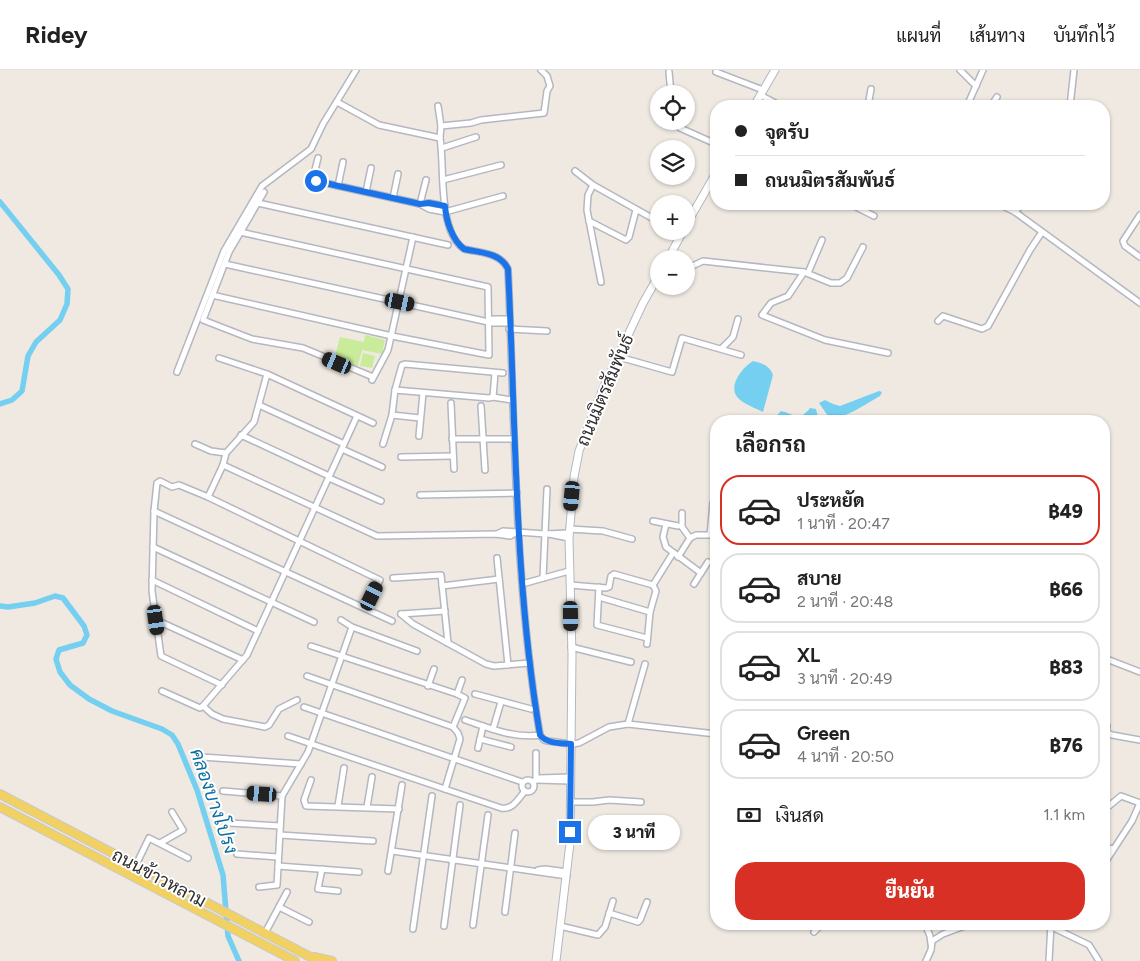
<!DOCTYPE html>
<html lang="th">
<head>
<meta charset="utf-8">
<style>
  body { margin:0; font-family:Figtree,Sarabun,sans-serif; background:#f2f2f2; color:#222; height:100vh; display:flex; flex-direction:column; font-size:19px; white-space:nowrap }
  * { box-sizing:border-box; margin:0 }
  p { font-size:16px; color:#767676 }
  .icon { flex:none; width:28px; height:28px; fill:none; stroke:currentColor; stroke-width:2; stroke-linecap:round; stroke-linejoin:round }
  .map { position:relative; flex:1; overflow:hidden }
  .drawer { position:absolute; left:710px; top:345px; width:400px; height:515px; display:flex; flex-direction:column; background:#fff; border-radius:20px; box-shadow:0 1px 4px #0004 }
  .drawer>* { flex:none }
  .top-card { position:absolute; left:710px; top:30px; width:400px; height:110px; border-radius:20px; box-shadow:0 1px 4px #0004; display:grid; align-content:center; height:110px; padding:0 25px; background:#fff }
  .controls { position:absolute; left:650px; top:15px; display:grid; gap:10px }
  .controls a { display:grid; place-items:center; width:45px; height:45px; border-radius:50%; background:#fff; box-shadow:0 1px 4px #0004; font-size:25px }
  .end { position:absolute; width:22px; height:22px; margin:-11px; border:6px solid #1a73e8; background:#fff; box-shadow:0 0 0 2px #fff }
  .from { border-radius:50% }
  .bubble { position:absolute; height:35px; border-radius:18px; background:#fff; box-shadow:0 1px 4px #0004; font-size:16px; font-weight:800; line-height:35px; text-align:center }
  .car { position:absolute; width:15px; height:30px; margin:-15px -8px; border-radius:6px; box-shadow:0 0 4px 1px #0007; background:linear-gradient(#222 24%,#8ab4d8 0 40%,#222 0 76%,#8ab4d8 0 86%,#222 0) }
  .top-card b { display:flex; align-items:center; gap:18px; height:48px; font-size:19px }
  .top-card b+b { border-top:1px solid #e0e0e0 }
  .top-card i { width:12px; height:12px; background:#222 }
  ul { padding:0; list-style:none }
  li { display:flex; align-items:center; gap:15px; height:70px; margin:0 10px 8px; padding:0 15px; border:2px solid #e0e0e0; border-radius:20px }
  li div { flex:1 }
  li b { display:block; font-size:19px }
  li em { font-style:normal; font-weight:800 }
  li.on { border-color:#d93025 }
  li>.icon { width:45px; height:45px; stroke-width:1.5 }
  h2 { padding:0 25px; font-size:22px; line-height:60px }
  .pay { display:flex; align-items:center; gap:12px; height:55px; padding:0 25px; font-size:19px }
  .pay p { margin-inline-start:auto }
  .primary-button { display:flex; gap:10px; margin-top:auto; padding:10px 25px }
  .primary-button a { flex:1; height:58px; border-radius:20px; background:#d93025; color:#fff; font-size:20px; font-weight:800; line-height:58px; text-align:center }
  header { display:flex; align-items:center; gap:30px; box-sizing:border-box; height:70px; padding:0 25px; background:#fff; border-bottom:1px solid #e0e0e0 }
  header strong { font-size:24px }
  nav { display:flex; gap:28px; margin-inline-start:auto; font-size:18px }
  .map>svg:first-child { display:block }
</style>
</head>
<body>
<header>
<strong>Ridey</strong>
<nav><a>แผนที่</a><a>เส้นทาง</a><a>บันทึกไว้</a></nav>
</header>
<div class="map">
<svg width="1140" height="891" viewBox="0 0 1140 891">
  <rect width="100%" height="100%" fill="#efe9e1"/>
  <!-- pitch -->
  <g fill="#c9ec9a">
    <path d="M365,265L385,270L382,284L362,280L357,299L334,290L340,267L364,272Z"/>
    <path d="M363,283L375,286L372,298L360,296Z"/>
  </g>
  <!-- water -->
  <g fill="#75cff0">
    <path d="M753,291C762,293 770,296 773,305L763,342C755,338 744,334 738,328C727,316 743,297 753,291Z"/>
    <path d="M879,321L882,322L880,326C867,333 842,352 828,346L819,333L825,330L833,334L840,336Z"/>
    <path d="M810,338L816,339L819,351H772L781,341C795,344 798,353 810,338Z"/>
  </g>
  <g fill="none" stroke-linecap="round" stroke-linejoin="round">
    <!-- canal -->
    <g stroke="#75cff0" stroke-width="5.5">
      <path d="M0,132L59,205L68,219L67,234L60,250L36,272L28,286L22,321L12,330L0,334"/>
      <path d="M0,536L8,537L35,533L55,526L63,528L84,556L87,565L83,573L59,580L56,589L60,602L70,615L89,629L112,641L162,659L172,665L178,674L197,720L223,805L228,866L239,891"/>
    </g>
    <!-- street casing -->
    <g stroke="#b4b7c1" stroke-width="8">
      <g id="street">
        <path d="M960,0L976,16"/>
        <path d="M669,2L671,24"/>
        <path d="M716,2L763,20"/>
        <path d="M760,25L781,36"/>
        <path d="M337,32L379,55L440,68"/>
        <path d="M438,36L441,56L440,68C445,98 437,160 464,179C480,183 500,182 508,199C515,355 514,511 540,665"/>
        <path d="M868,36L871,19"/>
        <path d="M967,36L983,0"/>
        <path d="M991,36L997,27"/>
        <path d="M1070,36L1074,0"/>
        <path d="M674,51L680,58L716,74"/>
        <path d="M441,56L471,53L481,50L544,43L547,21L550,16L547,6L541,0"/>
        <path d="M442,78L476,67"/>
        <path d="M318,88L313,108L316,111L420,134L429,139L445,142L503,126"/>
        <path d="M575,101L593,115L659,152"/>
        <path d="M443,110L501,95"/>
        <path d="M593,115L588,125L587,140L601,212"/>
        <path d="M338,116L343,92"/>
        <path d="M264,122L229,182L203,250L252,269L303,278L373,307"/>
        <path d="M366,122L371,98"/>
        <path d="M393,128L398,104"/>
        <path d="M258,133L448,175"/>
        <path d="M420,134L426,110"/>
        <path d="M421,134L429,133L445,136"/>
        <path d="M850,134L874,146"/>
        <path d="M999,134L1015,142L1140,233"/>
        <path d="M1015,142L1022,134"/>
        <path d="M1140,145L1123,171L1125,176L1140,187"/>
        <path d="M589,151L626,170L629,167L636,140"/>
        <path d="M225,194L493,253H509"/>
        <path d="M686,199L703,191L804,202L831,213H840L847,208L863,177"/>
        <path d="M804,202L788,226L771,233L762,245L825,270L888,283"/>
        <path d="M808,203L822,170"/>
        <path d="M212,225L392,266L489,285L488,217L240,162"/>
        <path d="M489,251L493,249H509"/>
        <path d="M938,251L943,246L982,259L988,256L1030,180L1042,162"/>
        <path d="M509,259L547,261"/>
        <path d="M722,278L733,267L738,249"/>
        <path d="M619,287L672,302L682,268L741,285"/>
        <path d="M219,288L267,304L373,353"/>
        <path d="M177,302L224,181L262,116L311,79L323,54L356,0"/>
        <path d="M372,310L388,280L413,167"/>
        <path d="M395,320L489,328L493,327L495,303"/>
        <path d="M493,327L512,330"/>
        <path d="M451,333L454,399"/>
        <path d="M259,335L344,374"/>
        <path d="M481,336L485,400"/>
        <path d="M392,345L420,348"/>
        <path d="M241,365L329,406"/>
        <path d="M419,366L423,323"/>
        <path d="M452,369H514"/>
        <path d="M195,374L211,381L226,383"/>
        <path d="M383,374L392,345L395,320L402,295L405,294L503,303"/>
        <path d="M342,379L382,397"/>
        <path d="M401,387L453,386"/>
        <path d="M223,395L377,466L496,464L510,466L515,463"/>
        <path d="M329,408L381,431"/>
        <path d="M420,425L517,423"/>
        <path d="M208,427L223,395L226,383L254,352L267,304"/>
        <path d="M154,441L392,551"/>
        <path d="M682,443V457L690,468"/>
        <path d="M653,451L678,456"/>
        <path d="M666,454L663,467L666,477L701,503"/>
        <path d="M569,459L603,461L632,469"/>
        <path d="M497,464L503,461L545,464L569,463"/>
        <path d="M549,464L569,468"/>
        <path d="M153,477L314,552"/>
        <path d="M678,487L690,468L696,465H710L713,433"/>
        <path d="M497,488L508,595"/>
        <path d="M393,508L441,505L448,573"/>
        <path d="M543,508L547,419"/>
        <path d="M152,510L258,561"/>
        <path d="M522,514L569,501"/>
        <path d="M694,514L708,492"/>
        <path d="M570,515L606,518L609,517L611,506L614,504L653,515"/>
        <path d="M653,515L673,483"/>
        <path d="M442,516L499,509"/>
        <path d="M599,517L597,555L647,568"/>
        <path d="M599,527L650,542"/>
        <path d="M401,544L413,554L486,594L494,596L530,593"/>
        <path d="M401,544L445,541"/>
        <path d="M156,550L243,590"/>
        <path d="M341,550L352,557L417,581"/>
        <path d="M647,574L650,542L656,521L653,515"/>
        <path d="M311,576L457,624L465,628L453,657"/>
        <path d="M571,577L631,592"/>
        <path d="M1104,588L1140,602"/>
        <path d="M307,606L453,657L458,663L460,669L445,719"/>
        <path d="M222,615L161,586L152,521L154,441L157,413L160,411L172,417L179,415L208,427L380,510L366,538"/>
        <path d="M428,616L434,599"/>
        <path d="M162,621L200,638L203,636L247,585L357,346"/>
        <path d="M457,624L462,610"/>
        <path d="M475,624L531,639"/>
        <path d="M203,636L212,644L223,649L265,657L269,655L279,639L297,630"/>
        <path d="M304,637L522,712"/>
        <path d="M465,650C489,658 515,669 540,665L544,670L548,671L571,674L579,673L609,657L628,654L716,664"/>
        <path d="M628,654L645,594"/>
        <path d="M1107,656L1106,662L1112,665L1140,670"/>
        <path d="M493,659L501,632"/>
        <path d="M288,666L501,738C513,740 518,729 525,721"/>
        <path d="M480,669L511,677"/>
        <path d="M478,678L483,656"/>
        <path d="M536,683V710"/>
        <path d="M202,687L301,694"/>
        <circle cx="528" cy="716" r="6"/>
        <path d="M311,710L304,730L306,736L399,739"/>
        <path d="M536,710L571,711"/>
        <path d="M533,712L539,708L571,707"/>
        <path d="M223,721L282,726"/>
        <path d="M571,732H593L609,730L641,732"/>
        <path d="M1104,735L1109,736L1121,726L1140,733"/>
        <path d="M338,736L344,698"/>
        <path d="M367,737L372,707"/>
        <path d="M229,753L280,756"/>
        <path d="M280,765L373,771"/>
        <path d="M160,773L183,760L172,742"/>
        <path d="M1104,777L1113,779"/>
        <path d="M392,781L567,806"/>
        <path d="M237,784L278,787"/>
        <path d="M1104,794L1132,751L1140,733"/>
        <path d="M136,795L149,768L188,788"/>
        <path d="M278,796L359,802"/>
        <path d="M322,799L318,819L338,821"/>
        <path d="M538,800L545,799L567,802"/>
        <path d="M388,801L402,715"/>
        <path d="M259,817L277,815L282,726L308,682L352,557"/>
        <path d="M279,837L309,852"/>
        <path d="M505,842L515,763"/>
        <path d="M609,843L638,852L640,850L647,832"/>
        <path d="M925,854L930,866L931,874"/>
        <path d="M473,855L488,745"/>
        <path d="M444,856L460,735"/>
        <path d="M560,856L598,865L605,857L613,831"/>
        <path d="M1052,857L1089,875L1099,891"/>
        <path d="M413,859L432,726"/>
        <path d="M814,862L822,854"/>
        <path d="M265,863L287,822"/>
        <path d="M926,891L931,880L932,871L943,864L970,854"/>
        <path d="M1049,891L1051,854"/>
      </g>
    </g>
    <!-- secondary casing -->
    <g stroke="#b4b7c1" stroke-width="9">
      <g id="secondary">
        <path d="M754,36L775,0"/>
        <path d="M686,155L716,103"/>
        <path d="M668,189L683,161"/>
        <path d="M556,891L570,773L572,585L569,468L574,407L579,381L602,321L643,233L659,205"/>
      </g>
    </g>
    <!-- primary casing -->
    <g stroke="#c9c9c9" stroke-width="10">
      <g id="primary">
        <path d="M0,724L318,891"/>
        <path d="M0,737L295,891"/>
        <path d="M314,887L332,891"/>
      </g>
    </g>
    <!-- street -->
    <use href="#street" stroke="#fff" stroke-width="5"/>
    <!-- secondary -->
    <use href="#secondary" stroke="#fff" stroke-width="7"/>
    <!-- primary -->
    <use href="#primary" stroke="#f2d163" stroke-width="8"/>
  </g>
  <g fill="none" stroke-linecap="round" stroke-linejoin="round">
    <!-- route -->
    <path stroke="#1a73e8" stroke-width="6" d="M316,111L420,134L429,133L445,136C446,150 452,170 464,179C480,183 500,182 508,199C516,355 514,511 540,665C547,674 561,673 571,674L570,762"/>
  </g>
  <g text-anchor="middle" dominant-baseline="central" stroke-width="4" stroke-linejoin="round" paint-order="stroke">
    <!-- street labels -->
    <g font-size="18" fill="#2e2e2e" stroke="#fff">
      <text transform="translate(605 320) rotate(-67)">ถนนมิตรสัมพันธ์</text>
      <text transform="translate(159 808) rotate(28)">ถนนข้าวหลาม</text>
    </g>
    <!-- water labels -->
    <g font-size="19" font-style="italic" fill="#0d6fa3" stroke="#fff">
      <text transform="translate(214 731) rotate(71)">คลองบางโปรง</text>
    </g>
  </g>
</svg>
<div class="controls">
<a><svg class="icon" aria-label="locate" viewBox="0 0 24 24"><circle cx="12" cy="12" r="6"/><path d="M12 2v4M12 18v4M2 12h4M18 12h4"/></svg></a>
<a><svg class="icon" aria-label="layers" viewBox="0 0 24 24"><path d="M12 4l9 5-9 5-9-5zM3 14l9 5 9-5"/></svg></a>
<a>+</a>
<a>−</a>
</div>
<i class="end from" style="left:316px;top:111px"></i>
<i class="end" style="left:570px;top:762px"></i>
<div class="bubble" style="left:588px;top:745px;width:92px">3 นาที</div>
<i class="car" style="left:400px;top:232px;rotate:102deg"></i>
<i class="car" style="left:337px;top:293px;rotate:293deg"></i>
<i class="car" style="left:572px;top:426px;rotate:185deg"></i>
<i class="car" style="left:372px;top:526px;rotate:26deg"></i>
<i class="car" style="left:571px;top:546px;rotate:179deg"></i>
<i class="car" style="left:156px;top:550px;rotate:172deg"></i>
<i class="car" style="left:262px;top:724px;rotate:274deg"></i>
<div class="top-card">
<b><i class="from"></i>จุดรับ</b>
<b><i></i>ถนนมิตรสัมพันธ์</b>
</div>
<section class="drawer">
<h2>เลือกรถ</h2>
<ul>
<li class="on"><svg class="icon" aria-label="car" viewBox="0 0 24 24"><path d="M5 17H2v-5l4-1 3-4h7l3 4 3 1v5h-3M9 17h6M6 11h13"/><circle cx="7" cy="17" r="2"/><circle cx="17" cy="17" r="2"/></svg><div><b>ประหยัด</b><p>1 นาที · 20:47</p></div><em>฿49</em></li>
<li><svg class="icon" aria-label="car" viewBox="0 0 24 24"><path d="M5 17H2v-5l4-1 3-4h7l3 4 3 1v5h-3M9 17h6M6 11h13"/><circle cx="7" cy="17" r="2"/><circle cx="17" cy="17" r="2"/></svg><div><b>สบาย</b><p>2 นาที · 20:48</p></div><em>฿66</em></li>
<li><svg class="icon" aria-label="car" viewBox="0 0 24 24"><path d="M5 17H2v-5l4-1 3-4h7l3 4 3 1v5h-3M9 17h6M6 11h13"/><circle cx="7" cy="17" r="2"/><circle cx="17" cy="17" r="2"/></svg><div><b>XL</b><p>3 นาที · 20:49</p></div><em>฿83</em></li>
<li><svg class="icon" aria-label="car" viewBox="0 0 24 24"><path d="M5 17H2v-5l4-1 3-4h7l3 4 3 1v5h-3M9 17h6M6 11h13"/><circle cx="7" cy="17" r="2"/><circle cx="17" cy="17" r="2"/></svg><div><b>Green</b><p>4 นาที · 20:50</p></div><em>฿76</em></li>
</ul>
<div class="pay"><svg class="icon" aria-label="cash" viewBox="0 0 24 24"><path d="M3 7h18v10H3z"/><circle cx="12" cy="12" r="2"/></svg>เงินสด<p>1.1 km</p></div>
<div class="primary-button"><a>ยืนยัน</a></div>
</section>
</div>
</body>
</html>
